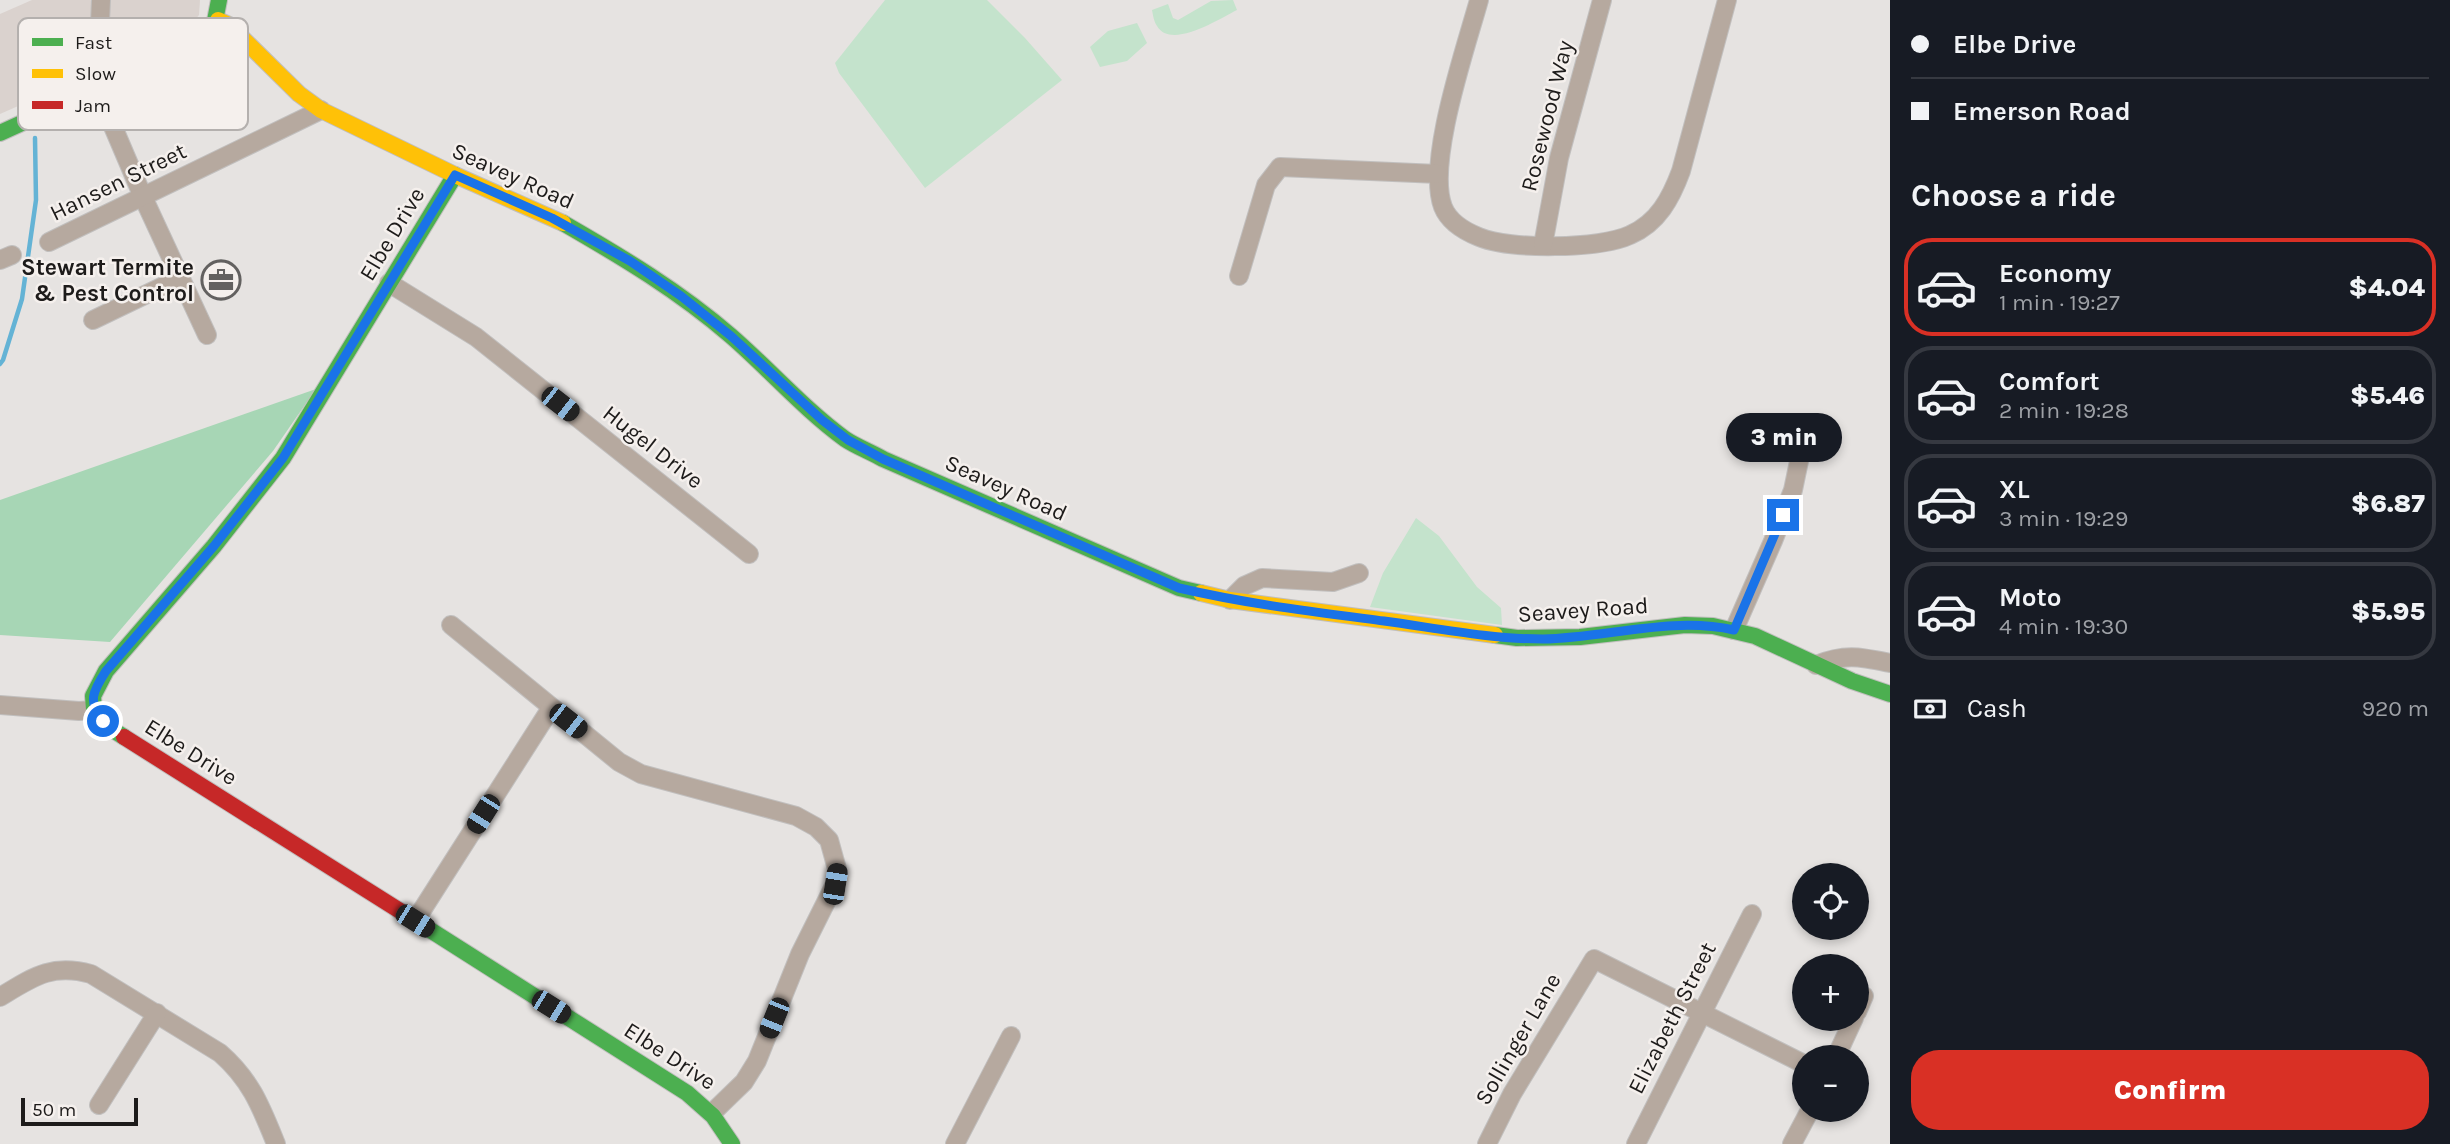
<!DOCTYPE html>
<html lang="en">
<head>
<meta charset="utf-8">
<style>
  body { margin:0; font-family:Karla,sans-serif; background:#20242c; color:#f1f3f6; height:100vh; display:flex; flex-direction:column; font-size:26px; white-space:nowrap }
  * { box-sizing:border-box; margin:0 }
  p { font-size:23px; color:#9ea1a6 }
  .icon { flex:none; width:38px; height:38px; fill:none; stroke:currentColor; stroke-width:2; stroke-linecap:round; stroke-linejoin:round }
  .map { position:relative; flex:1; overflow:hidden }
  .side { display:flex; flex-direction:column; background:#171b24; width:560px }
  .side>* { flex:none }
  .hud { display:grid; align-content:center; height:154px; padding:0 21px; background:#171b24 }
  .tools { position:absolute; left:1792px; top:863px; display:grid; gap:14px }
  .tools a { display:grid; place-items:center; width:77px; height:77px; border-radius:50%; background:#171b24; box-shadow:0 4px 10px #0003; font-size:35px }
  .scale { position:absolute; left:21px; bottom:18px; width:117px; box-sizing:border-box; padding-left:7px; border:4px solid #1d1b1a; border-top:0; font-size:19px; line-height:24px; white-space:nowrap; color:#1d1b1a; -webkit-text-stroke:5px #f5f0ed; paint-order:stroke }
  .end { position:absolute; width:32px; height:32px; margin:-16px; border:9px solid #1a73e8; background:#fff; box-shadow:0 0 0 4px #fff }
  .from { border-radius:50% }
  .bubble { position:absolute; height:49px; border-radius:24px; background:#171b24; box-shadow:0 4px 10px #0003; font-size:23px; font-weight:800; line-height:49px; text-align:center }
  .car { position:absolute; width:21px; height:42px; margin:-21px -10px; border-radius:9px; box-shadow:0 0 5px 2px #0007; background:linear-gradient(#222 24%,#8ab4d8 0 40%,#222 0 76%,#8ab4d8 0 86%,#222 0) }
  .hud b { display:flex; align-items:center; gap:24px; height:66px; font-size:26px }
  .hud b+b { border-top:2px solid #363941 }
  .hud i { width:18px; height:18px; background:#f1f3f6 }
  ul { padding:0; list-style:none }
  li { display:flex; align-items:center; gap:21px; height:98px; margin:0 14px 10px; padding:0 7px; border:4px solid #363941; border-radius:28px }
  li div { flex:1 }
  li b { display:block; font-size:26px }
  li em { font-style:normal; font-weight:800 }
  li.selected { border-color:#d93025 }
  li>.icon { width:63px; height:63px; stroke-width:1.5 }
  h2 { padding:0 21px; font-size:32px; line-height:84px }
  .pay { display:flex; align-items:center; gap:18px; height:77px; padding:0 21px; font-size:26px }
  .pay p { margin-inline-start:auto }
  .primary-button { display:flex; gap:14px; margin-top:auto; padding:14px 21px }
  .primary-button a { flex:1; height:80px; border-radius:28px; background:#d93025; color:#fff; font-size:28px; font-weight:800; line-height:80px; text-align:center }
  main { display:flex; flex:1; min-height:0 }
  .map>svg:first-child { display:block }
</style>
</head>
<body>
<main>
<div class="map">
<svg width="1890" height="1144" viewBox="0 0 1890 1144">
  <rect width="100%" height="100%" fill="#e6e3e1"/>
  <!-- built -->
  <path fill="#dad2ce" d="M32,0H200L199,15L193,22L66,85L0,114V14Z"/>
  <!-- green -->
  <g fill="#c4e3cc">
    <path d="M885,0H987L1025,38L1062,80L925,188L839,73L835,63Z"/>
    <path d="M1233,0L1237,10C1219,19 1171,50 1157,26C1154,22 1153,15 1152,10L1168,4L1173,18L1178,20L1211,1Z"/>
    <path d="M1137,23L1147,43L1127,61L1100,67L1090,47L1108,31Z"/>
    <path d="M1416,518L1439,536L1477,587L1501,608L1502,625L1370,607L1383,573Z"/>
  </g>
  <!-- forest -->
  <path fill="#a7d6b5" d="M316,389L273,451L110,642L0,635V500Z"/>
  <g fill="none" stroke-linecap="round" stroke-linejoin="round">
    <!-- stream -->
    <path stroke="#64b3d5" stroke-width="4.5" d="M0,364L3,360L22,299L36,200L35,138"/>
    <!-- street casing -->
    <g stroke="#c1bfbe" stroke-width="20">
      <g id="street">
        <path d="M101,0L97,89L143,197L207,335"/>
        <path d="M1479,0C1466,47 1426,163 1443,207C1449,222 1464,231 1479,237C1510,250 1600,249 1630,235C1658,223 1671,198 1681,171L1727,0"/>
        <path d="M49,242L321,110"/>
        <path d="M1543,245L1559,158L1602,0"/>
        <path d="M0,260L12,255"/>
        <path d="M1239,276L1266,185L1280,167L1438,174"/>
        <path d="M389,283L476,337L749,554"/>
        <path d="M93,320L180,278"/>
        <path d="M1230,600L1244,586L1262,578L1333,582L1359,573"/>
        <path d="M451,625L619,762L641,774L796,816L816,827L829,840L837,869L835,884L800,954L757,1061L744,1082L713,1112"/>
        <path d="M1734,630L1773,541L1793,490L1803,442"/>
        <path d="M1816,665C1845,653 1861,657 1890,663"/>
        <path d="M0,705L79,711L94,710"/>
        <path d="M415,921L551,708"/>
        <path d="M0,997C33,977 52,963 91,974L220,1053C251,1080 261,1107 276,1144"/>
        <path d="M1857,1012L1864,996"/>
        <path d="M1836,1057L1854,1018"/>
        <path d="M99,1105L157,1013"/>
        <path d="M955,1144L1011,1036"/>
        <path d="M1487,1144L1512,1094L1594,959L1804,1064"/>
        <path d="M1636,1144L1752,914"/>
        <path d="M1792,1144L1810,1110"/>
      </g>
    </g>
    <!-- fast casing -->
    <g stroke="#c1bfbe" stroke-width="18">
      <g id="fast">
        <path d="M0,133L195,44L214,26L219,0"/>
        <path d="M563,223C622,257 679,291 731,336C769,369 804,409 845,439C857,447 871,452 883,459L1179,588L1201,593"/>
        <path d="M1495,635L1517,638L1580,637L1685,625L1713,626L1755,636L1852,681L1890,694"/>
        <path d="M124,737L113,730L94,710L93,696L106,671L214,546L283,458L455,175"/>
        <path d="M416,921L687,1093L713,1116L732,1144"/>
      </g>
    </g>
    <!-- slow casing -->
    <g stroke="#c1bfbe" stroke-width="18">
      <g id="slow">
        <path d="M218,20L229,25L299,94L321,110L455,175L563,223"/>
        <path d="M1201,593L1230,600L1495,635"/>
      </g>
    </g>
    <!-- jam casing -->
    <g stroke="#c1bfbe" stroke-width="18">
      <path id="jam" d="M124,737L416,921"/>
    </g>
    <!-- street -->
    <use href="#street" stroke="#b6a99f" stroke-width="18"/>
    <!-- fast -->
    <use href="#fast" stroke="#4caf50" stroke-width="16"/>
    <!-- slow -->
    <use href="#slow" stroke="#ffc107" stroke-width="16"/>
    <!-- jam -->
    <use href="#jam" stroke="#c62828" stroke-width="16"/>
  </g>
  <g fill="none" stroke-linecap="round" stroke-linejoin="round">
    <!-- route -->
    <path stroke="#1a73e8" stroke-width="9" d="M103,721C87,702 93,691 106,671L214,546L283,458L455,175L552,218L630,261L681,296L731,336L822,420L848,440L883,459L1179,588C1247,604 1315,612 1384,621C1436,628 1490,639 1543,639C1606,638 1671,616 1734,630L1783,515"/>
  </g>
  <!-- icons -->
  <defs>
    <g id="office-ring" transform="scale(2.0125)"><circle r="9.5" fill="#f5f0ed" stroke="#636160" stroke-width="1.5"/><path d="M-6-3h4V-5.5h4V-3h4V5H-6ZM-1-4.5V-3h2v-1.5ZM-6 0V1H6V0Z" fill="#636160"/></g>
  </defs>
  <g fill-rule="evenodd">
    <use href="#office-ring" x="221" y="280"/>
  </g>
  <g text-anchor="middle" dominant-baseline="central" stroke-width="5" stroke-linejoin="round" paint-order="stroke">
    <!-- street labels -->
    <g font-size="23" fill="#1d1b1a" stroke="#f5f0ed">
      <text transform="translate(1547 116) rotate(-76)">Rosewood Way</text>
      <text transform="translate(513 176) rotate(24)">Seavey Road</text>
      <text transform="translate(118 182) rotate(-26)">Hansen Street</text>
      <text transform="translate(392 234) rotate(-59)">Elbe Drive</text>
      <text transform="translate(653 447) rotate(38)">Hugel Drive</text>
      <text transform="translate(1006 488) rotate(24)">Seavey Road</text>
      <text transform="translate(1583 610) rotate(-4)">Seavey Road</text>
      <text transform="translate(191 752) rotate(32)">Elbe Drive</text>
      <text transform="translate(1672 1018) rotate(-63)">Elizabeth Street</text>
      <text transform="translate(1518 1039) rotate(-60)">Sollinger Lane</text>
      <text transform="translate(670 1056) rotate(33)">Elbe Drive</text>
    </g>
    <!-- poi labels -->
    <g font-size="23" font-weight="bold" fill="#1d1b1a" stroke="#f5f0ed" text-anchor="end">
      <text x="194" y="267">Stewart Termite<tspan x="194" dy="26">&amp; Pest Control</tspan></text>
    </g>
  </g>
  <!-- legend -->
  <rect x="18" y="18" width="230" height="112" rx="10" fill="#f5f0ed" stroke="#b4b0ae" stroke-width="2"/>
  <rect x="32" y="38" width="31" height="8" fill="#4caf50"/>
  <rect x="32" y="69" width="31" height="9" fill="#ffc107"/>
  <rect x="32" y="101" width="31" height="8" fill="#c62828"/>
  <g font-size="19" fill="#1d1b1a">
    <text x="75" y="49">Fast</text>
    <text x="75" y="80">Slow</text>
    <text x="75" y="112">Jam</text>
  </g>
</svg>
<div class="tools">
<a><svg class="icon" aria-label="locate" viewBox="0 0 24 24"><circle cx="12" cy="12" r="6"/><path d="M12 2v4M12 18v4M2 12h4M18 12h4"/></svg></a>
<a>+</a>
<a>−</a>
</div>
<div class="scale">50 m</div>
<i class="end from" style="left:103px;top:721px"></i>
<i class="end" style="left:1783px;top:515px"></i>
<div class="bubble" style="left:1726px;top:413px;width:116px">3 min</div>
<i class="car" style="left:560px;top:404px;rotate:128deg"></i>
<i class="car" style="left:568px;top:721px;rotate:128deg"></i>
<i class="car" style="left:483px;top:814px;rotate:212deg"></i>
<i class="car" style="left:835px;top:884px;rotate:9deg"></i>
<i class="car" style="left:415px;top:921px;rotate:122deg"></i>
<i class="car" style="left:551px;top:1007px;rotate:122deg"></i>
<i class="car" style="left:774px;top:1018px;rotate:202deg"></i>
</div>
<section class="side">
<div class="hud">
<b><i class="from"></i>Elbe Drive</b>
<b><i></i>Emerson Road</b>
</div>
<h2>Choose a ride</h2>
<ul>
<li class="selected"><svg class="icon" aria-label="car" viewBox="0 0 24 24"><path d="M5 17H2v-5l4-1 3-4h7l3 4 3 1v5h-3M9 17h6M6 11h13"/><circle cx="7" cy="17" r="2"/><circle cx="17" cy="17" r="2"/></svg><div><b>Economy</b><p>1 min · 19:27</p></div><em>$4.04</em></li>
<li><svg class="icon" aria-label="car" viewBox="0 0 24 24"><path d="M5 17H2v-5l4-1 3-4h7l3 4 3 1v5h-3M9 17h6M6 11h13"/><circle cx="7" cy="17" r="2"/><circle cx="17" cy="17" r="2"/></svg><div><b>Comfort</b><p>2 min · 19:28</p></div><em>$5.46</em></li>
<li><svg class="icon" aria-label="car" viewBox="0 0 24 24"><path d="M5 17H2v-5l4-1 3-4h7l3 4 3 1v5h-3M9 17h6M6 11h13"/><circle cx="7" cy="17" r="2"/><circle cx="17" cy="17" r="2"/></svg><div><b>XL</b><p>3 min · 19:29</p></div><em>$6.87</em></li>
<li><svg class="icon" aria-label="car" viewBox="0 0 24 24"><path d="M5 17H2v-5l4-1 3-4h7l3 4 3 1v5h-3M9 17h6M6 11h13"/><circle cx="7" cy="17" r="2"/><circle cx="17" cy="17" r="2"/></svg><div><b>Moto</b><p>4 min · 19:30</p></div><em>$5.95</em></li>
</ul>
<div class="pay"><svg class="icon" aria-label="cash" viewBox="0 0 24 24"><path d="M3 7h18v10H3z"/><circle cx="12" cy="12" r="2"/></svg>Cash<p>920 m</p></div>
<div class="primary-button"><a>Confirm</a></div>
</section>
</main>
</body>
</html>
